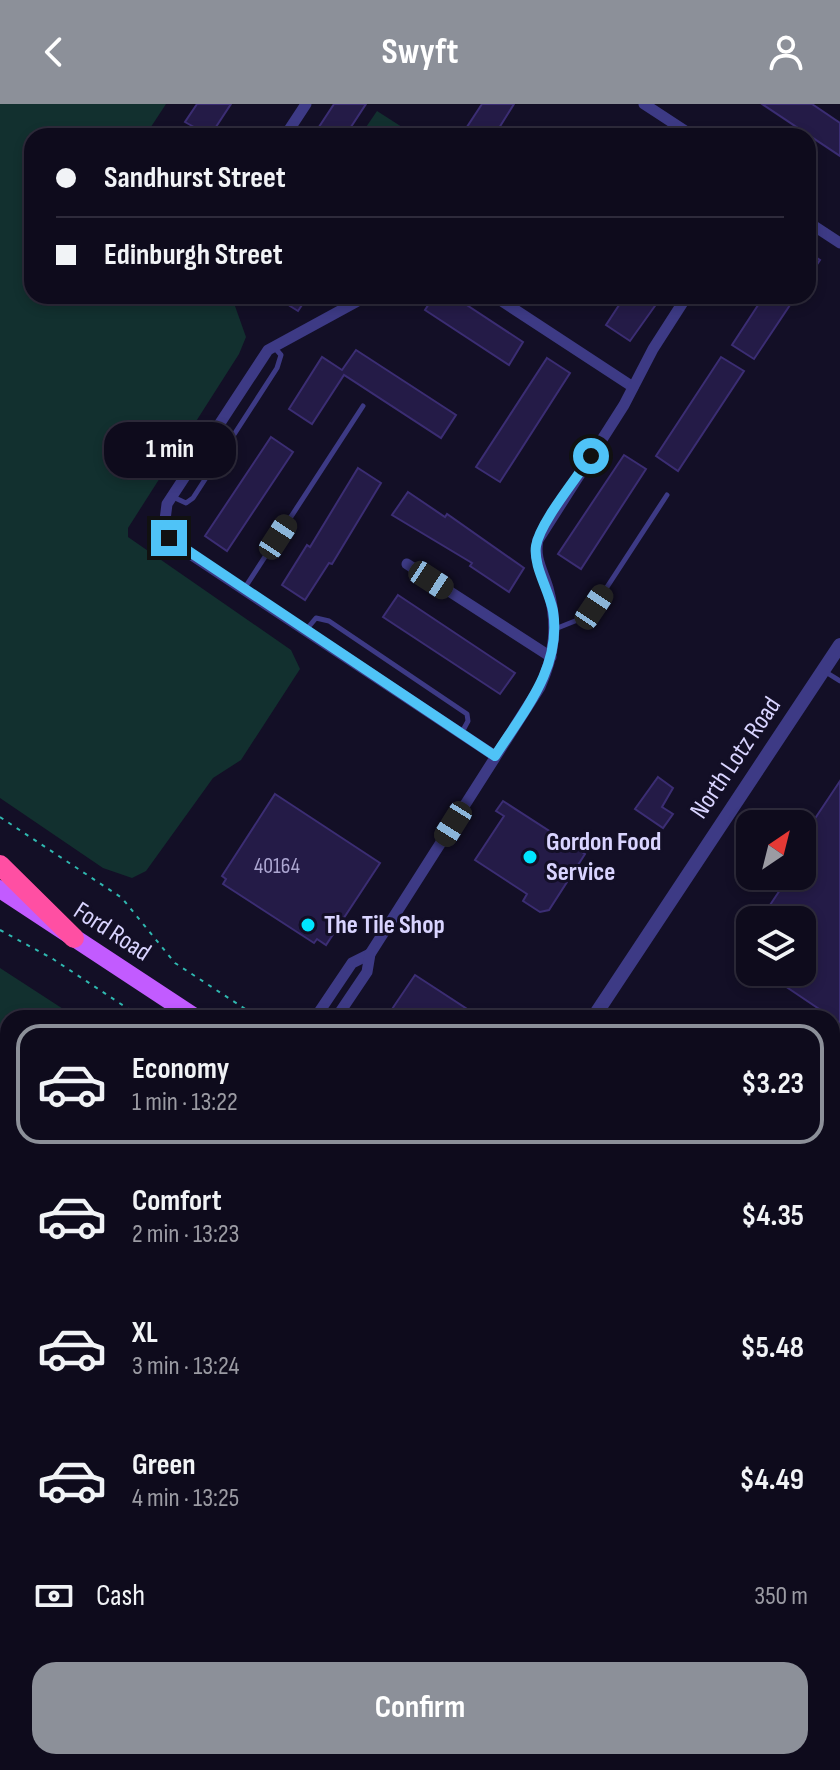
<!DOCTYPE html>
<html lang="en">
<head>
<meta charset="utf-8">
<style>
  body { margin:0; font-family:"Sofia Sans Condensed",sans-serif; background:#171425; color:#f1f3f6; height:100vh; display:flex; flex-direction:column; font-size:30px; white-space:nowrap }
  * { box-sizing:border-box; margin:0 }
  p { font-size:26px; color:#9b9ba3 }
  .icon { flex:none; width:44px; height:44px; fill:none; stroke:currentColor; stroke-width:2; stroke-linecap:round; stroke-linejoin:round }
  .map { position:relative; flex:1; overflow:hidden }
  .panel { position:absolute; left:0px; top:906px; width:840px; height:760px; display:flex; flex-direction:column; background:#0e0b1c; border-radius:24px 24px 0 0; box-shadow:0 4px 12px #0003,0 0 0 2px #2e2b3b }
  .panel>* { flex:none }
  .hud { position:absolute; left:24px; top:24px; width:792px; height:176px; border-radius:24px; box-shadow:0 4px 12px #0003,0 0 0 2px #2e2b3b; display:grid; align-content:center; height:176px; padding:0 32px; background:#0e0b1c }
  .needle { width:52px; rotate:35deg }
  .controls { position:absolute; left:736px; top:706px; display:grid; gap:16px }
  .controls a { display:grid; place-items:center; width:80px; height:80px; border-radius:16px; background:#0e0b1c; box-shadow:0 4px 12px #0003,0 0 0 2px #2e2b3b; font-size:40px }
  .end { position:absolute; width:36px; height:36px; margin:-18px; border:10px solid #4fc3f7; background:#111; box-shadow:0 0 0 4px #111 }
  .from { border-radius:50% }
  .bubble { position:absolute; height:56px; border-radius:24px; background:#0e0b1c; box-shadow:0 4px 12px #0003,0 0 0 2px #2e2b3b; font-size:26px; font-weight:700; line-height:56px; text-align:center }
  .car { position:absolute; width:24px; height:48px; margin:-24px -12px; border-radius:10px; box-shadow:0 0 6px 2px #0007; background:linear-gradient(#222 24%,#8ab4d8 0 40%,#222 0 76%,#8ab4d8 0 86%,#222 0) }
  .hud b { display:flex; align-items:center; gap:28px; height:76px; font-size:30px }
  .hud b+b { border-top:2px solid #2e2b3b }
  .hud i { width:20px; height:20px; background:#f1f3f6 }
  ul { padding:14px 0 0; list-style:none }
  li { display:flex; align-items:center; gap:24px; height:120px; margin:0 16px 12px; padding:0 16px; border:4px solid transparent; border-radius:24px }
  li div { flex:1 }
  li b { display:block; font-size:30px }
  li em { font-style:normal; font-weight:700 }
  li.current { border-color:#8c9099 }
  li>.icon { width:72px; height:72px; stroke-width:1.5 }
  .pay { display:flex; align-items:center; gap:20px; height:88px; padding:0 32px; font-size:30px }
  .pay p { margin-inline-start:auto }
  .button { display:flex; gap:16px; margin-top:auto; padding:16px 32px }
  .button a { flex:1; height:92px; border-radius:24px; background:#8c9099; color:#fff; font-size:32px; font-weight:700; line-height:92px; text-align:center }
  header { display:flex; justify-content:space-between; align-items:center; height:104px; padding:0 32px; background:#8c9099; color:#fff; font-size:36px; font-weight:700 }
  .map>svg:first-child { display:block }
</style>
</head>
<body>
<header><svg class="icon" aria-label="back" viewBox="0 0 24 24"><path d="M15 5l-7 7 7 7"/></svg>Swyft<svg class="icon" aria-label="person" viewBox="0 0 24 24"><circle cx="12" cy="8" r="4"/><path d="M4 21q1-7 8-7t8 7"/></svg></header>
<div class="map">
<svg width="840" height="1666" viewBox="0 0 840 1666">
  <rect width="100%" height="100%" fill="#130f26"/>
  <!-- green -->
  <g fill="#12302f">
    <path d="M0,0H166L145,32H32V192H219L235,202L246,233L239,250L128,424V433L291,546L300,565L241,656L213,674L146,767L132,774L103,764L0,694Z"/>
    <path d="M377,7L416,32H360Z"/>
    <path d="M0,864L77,914H8V1185L0,1196Z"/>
  </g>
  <!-- building -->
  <g fill="#241b47" stroke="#3b2d73" stroke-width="2">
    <path d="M197,0H231L210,32L185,18Z"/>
    <path d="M334,0H366L345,32H313Z"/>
    <path d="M482,0H514L494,32H461Z"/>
    <path d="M762,0H812L840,19V52Z"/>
    <path d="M808,148L820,156L808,174Z"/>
    <path d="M274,192H308L298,207Z"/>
    <path d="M434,192H453L523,238L509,261L425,206Z"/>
    <path d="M625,192H662L630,237L606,221Z"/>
    <path d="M764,192H796L754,255L732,241Z"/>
    <path d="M356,246L456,311L441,334L344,271L312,320L289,305L322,253L342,266Z"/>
    <path d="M721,253L744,267L678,367L656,352Z"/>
    <path d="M547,254L570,269L500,378L476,363Z"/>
    <path d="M271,333L293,348L227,447L205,432Z"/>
    <path d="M624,351L646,365L581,465L558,450Z"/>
    <path d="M358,364L381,379L332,460L329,459L305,496L282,481L307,441L310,443Z"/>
    <path d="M408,388L445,413L447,410L524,464L509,488L470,462L472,459L392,411Z"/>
    <path d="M398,491L515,569L500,590L383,513Z"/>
    <path d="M658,673L673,684L662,703L673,710L663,724L635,705Z"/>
    <path d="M840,677V919L764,868H802V816H760L786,777L779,772H802V734Z"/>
    <path d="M275,690L380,759L326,841L317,835L314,839L223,780L226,775L222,772Z"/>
    <path d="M503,697L585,750L549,806L540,808L523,797L527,790L475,756L504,712L496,707Z"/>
    <path d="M750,830V859L737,850Z"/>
    <path d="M415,871L481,914L388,911Z"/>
    <path d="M832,1477L840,1483L838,1514L832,1511Z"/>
    <path d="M240,1658H290L285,1666H252Z"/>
    <path d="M290,1658H513L525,1666H285Z"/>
  </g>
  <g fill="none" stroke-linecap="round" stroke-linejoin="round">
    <!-- path -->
    <g stroke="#2fb8b0" stroke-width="2" stroke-dasharray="4 6" stroke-linecap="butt">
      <path d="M0,713L122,794L175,859L259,914"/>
      <path d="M0,826L53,855L142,914"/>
    </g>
    <!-- service -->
    <g stroke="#3d3a85" stroke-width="5">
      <path d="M173,393L186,399L193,394L277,264L281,251L274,243"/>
      <path d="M244,485L363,302"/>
      <path d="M555,525L580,515L594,503L667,391"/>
      <path d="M306,526L316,514L329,517L467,610L468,617L461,630"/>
      <path d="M824,567L840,577"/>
      <path d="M832,1266L840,1254"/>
      <path d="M596,1658L607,1666"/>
      <path d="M569,1666L574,1658"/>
      <path d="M719,1666H725"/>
    </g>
    <!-- minor -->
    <g stroke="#3d3a85" stroke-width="11">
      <path d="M644,0L693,32"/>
      <path d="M285,32L306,0"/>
      <path d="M808,118L840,139"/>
      <path d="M367,192L268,246L167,400L164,424L178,442L495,652"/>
      <path d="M494,192L633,283"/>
      <path d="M407,460L551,553"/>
      <path d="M315,914L352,859L370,850"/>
      <path d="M336,914L367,868L370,850L540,583C555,550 558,520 548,484C543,467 534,454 538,436L624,301L653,245L687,192"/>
      <path d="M0,1443L8,1431"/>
    </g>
    <!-- tertiary -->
    <g stroke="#3d3a85" stroke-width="14">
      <path d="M593,914L840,541"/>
      <path d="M100,1666L105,1658"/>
    </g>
    <!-- primary -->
    <g stroke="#c25bff" stroke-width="18">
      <path d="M0,785L196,914"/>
      <path d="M832,1339L840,1344"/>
    </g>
    <!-- motorway -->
    <path stroke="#ff4fa3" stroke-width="20" d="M0,761L74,834"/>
  </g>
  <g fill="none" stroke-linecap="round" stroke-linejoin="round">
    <!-- route -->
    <path stroke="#4fc3f7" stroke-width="10" d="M169,434L495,652C524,607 562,563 553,507C549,486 533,462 536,442C540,418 577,374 591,352"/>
  </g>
  <!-- markers -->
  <g fill="#00e5ff" stroke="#130f26" stroke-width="3">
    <circle cx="530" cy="753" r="8"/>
    <circle cx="308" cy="821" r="8"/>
  </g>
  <g text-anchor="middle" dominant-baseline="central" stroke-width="6" stroke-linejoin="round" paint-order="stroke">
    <!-- number labels -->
    <g font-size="22" fill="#aca6d1">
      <text x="277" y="762">40164</text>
    </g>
    <!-- street labels -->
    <g font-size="26" fill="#d9d4ff" stroke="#130f26">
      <text transform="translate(736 654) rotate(-56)">North Lotz Road</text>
      <text transform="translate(112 828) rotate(33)">Ford Road</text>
    </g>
    <!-- poi labels -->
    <g font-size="26" font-weight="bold" fill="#d9d4ff" stroke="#130f26" text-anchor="start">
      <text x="546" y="738">Gordon Food<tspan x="546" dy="30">Service</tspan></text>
      <text x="324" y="821">The Tile Shop</text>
    </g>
  </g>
</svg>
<div class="controls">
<a><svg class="needle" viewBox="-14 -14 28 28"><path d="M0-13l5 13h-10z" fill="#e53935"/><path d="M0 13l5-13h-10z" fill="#9b9ba3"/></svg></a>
<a><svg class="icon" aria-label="layers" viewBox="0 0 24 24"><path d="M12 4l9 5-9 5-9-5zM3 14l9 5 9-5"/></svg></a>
</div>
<i class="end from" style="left:591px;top:352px"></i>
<i class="end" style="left:169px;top:434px"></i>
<div class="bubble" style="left:104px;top:318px;width:132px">1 min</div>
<i class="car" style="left:278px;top:433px;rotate:33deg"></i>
<i class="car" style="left:431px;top:476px;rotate:123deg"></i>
<i class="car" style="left:594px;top:503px;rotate:34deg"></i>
<i class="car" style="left:453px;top:720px;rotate:212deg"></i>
<div class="hud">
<b><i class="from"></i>Sandhurst Street</b>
<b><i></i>Edinburgh Street</b>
</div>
<section class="panel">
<ul>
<li class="current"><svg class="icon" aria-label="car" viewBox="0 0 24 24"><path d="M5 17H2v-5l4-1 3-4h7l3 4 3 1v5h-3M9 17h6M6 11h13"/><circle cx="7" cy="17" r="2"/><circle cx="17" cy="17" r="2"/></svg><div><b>Economy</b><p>1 min · 13:22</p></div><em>$3.23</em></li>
<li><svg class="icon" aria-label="car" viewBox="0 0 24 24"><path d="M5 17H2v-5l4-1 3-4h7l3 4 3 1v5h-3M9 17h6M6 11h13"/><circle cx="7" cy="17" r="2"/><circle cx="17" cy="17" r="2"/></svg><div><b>Comfort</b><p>2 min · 13:23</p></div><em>$4.35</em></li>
<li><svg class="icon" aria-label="car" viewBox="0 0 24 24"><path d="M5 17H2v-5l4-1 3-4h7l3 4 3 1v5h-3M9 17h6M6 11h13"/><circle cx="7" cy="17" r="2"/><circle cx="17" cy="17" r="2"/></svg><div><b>XL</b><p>3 min · 13:24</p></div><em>$5.48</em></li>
<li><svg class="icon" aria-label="car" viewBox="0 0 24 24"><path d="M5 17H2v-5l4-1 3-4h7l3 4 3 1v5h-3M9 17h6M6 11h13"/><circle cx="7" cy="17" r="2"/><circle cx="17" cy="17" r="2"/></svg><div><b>Green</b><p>4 min · 13:25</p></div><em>$4.49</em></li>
</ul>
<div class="pay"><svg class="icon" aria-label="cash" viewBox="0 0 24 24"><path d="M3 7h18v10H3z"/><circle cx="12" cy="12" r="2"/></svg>Cash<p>350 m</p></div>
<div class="button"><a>Confirm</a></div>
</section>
</div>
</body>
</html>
